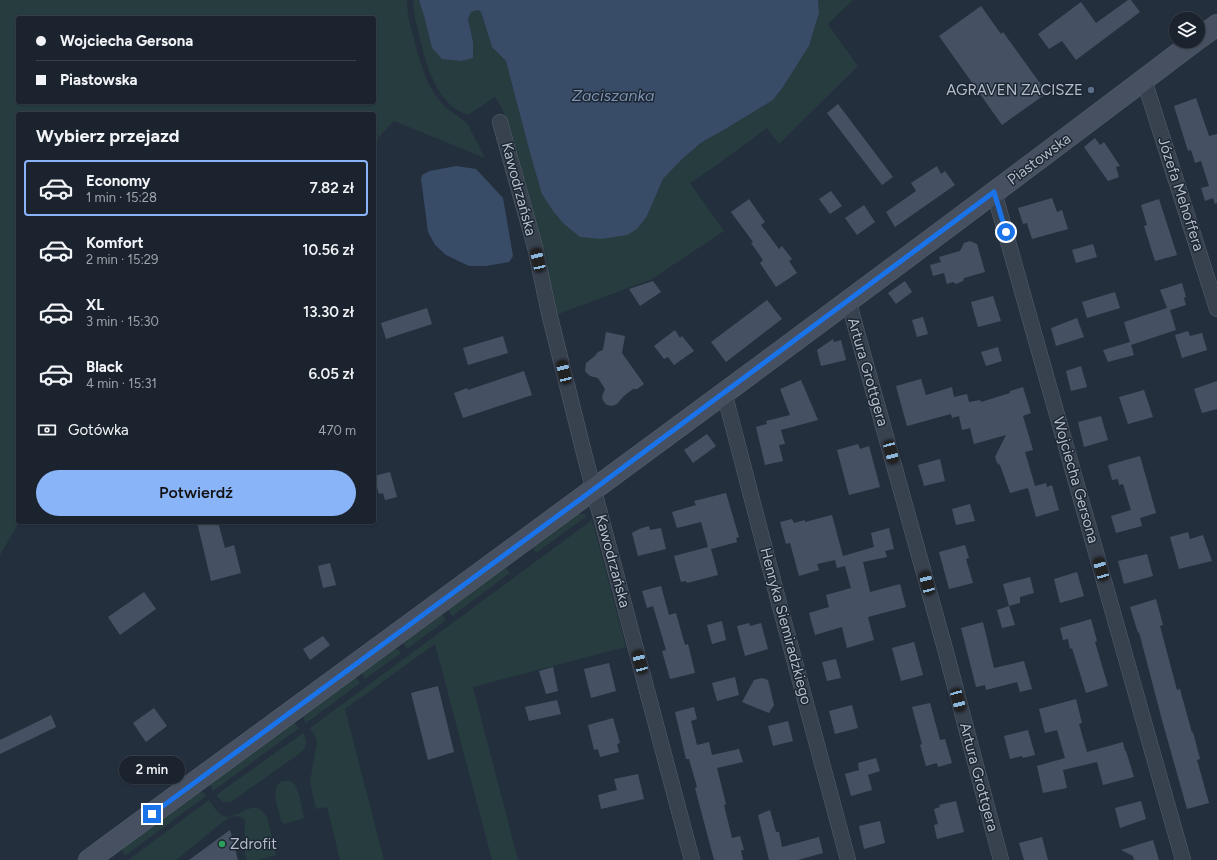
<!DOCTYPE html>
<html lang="pl">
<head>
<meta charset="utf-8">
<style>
  body { margin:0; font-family:Figtree,sans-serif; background:#282f3a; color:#f1f3f6; height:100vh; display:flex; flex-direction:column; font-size:15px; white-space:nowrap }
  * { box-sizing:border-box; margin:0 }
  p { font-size:13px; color:#a0a4aa }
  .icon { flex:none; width:22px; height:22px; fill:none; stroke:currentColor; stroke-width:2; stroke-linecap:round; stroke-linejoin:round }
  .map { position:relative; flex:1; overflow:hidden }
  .drawer { position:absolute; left:16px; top:112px; width:360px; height:412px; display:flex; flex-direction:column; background:#1b232e; border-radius:4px; box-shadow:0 1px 3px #0004,0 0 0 1px #39404a }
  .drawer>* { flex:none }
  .guide { position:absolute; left:16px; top:16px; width:360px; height:88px; border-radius:4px; box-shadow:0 1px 3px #0004,0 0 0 1px #39404a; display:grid; align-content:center; height:88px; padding:0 20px; background:#1b232e }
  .controls { position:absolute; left:1169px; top:12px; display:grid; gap:8px }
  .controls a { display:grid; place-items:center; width:36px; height:36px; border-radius:50%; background:#1b232e; box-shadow:0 1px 3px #0004,0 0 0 1px #39404a; font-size:20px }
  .end { position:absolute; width:18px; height:18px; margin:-9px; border:5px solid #1a73e8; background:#fff; box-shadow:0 0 0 2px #fff }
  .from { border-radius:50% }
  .bubble { position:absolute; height:28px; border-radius:14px; background:#1b232e; box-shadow:0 1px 3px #0004,0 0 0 1px #39404a; font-size:13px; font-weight:600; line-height:28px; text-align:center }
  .car { position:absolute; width:12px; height:24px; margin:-12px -6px; border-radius:5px; box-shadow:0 0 3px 1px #0007; background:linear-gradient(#222 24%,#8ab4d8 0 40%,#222 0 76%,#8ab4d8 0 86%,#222 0) }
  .guide b { display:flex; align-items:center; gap:14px; height:38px; font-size:15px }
  .guide b+b { border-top:1px solid #39404a }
  .guide i { width:10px; height:10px; background:#f1f3f6 }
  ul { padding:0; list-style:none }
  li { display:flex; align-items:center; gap:12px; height:56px; margin:0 8px 6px; padding:0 12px; border:2px solid transparent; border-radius:4px }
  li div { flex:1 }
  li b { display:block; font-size:15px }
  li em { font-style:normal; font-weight:600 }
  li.on { border-color:#8ab4f8 }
  li>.icon { width:36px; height:36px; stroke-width:1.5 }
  h2 { padding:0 20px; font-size:18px; line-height:48px }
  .pay { display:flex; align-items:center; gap:10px; height:44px; padding:0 20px; font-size:15px }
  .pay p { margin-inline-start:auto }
  .button { display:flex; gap:8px; margin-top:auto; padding:8px 20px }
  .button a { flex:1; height:46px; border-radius:24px; background:#8ab4f8; color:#111; font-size:16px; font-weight:600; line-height:46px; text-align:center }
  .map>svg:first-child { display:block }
</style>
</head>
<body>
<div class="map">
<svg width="1217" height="860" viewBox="0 0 1217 860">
  <rect width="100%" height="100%" fill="#242f3e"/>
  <!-- green -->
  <g fill="#263c3f" fill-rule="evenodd">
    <path d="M0,0H407L408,16L419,58L428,83L436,96L445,107L467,123L485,158L394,121L374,142V114H18L19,522L0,555ZM18,18H374V102H18Z"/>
    <path d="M413,0H419L424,16L432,48L442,59L461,61L473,42L468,19L471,12L478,10L481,12L492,47L506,61L530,153L647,216L663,179L682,159L702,142L722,131L773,100L783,87L809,46L819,13L818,0H853L828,24L858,66L779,144L767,128L707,172L690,183L724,231L652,279L553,316C542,267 532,218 520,169C514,145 510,118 495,97L468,115C438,105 428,70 421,43C417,27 414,16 413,0Z"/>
    <path d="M578,514H584L587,516L536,553L531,546Z"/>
    <path d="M592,520L626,647L473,687L518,860H492L435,644L345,709L384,860H340L327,807L316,809L310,782L317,742L316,738L310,728Z"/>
    <path d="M504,566L510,573L452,616L447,608Z"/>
    <path d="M441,612L446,620L407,649L402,642Z"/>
    <path d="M394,647L399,650L401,653L365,679L360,672Z"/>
    <path d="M355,676L360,683L306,723L303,718V714Z"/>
    <path d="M292,722L295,723L299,728L213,791L210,784Z"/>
    <path d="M303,733C309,741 306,748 299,754L231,802H223L216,795Z"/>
    <path d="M282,781C286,781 289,780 292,782C299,786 302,809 304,817L302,819L284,824L281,821C279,809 269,788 282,781Z"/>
    <path d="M200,791L204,793L206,796L126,855L123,854L122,849L124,845Z"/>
    <path d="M209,800C213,805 217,814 224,816C238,821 253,795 266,816C270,824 273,845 276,855L257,860H247L245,854V822L244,819L238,816L230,817L224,821L176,860H128Z"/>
  </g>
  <!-- water -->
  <g fill="#394c67">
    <path d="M419,0H818L819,13L809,46L783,87L773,100L722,131L702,142L682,159L663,179L647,216L637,229L627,235L601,239L580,237L563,223L553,211L542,194L530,153L506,61L492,47L481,12L478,10L471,12L468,19L473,42V58L461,61L442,59L432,48L424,16Z"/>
    <path d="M456,166L476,169L503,198L513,256L509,262L486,266H469L446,255L435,245L428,232L422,186L421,179L422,175L430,171Z"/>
  </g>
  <!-- building -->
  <g fill="#455162">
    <path d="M1128,0H1131L1140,12L1076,60L1062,41L1049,49L1038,34L1081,2L1096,23Z"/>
    <path d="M981,6L1001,34L1003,32L1047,93L1002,125L939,36Z"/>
    <path d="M1196,98L1209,136L1217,134V203L1215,204L1213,198L1205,201L1201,188L1209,186L1201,161L1195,163L1191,150L1188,151L1174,106Z"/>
    <path d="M838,104L893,177L882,185L827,113Z"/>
    <path d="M1095,138L1100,145L1104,142L1120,166L1116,167L1119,177L1108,181L1084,147Z"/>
    <path d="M937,166L941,174L945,171L955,185L895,227L886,212L916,191L911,183Z"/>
    <path d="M831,191L842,206L830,214L819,199Z"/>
    <path d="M1052,198L1057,212L1062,210L1068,229L1032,239L1027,223L1023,224L1018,208Z"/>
    <path d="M749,199L765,222L761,225L779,249L782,246L792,259L789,261L797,273L776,287L760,263L763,260L751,243L753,242L731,212Z"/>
    <path d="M1159,199L1177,255L1155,261L1144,226L1147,225L1141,205Z"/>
    <path d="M864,205L875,222L857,235L845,218Z"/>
    <path d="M970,241L977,244L985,272L964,278L963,281L956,284L953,282L947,284L944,273L933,276L930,265L941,262L939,257L960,251L964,243Z"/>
    <path d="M1093,244L1097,257L1076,263L1072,250Z"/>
    <path d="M653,281L661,292L640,306L629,289Z"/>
    <path d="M905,281L912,292L896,304L888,293Z"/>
    <path d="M1182,283L1186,297L1184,298L1186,305L1170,310L1176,330L1131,345L1134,355L1108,362L1103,350L1130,342L1124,322L1167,308L1160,290Z"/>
    <path d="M1115,292L1120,308L1087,318L1082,302Z"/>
    <path d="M993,296L1001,321L978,327L971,302Z"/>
    <path d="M767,300L782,319L726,362L711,342Z"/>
    <path d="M427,308L432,324L386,339L381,323Z"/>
    <path d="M923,317L928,334L917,337L912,320Z"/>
    <path d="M1077,318L1084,337L1056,346L1051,328Z"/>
    <path d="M675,330L680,338L682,336L694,351L674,365L668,357L664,359L654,346Z"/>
    <path d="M1188,331L1190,336L1202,333L1207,350L1182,358L1175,335Z"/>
    <path d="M606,332L625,336L622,353L644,384L637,389H633L624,396L617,404L612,406L607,405L604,402L602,398L603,394L605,389L598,378L590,376L585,371L586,363L595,356L598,352L603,350Z"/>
    <path d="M503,336L508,353L468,365L463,348Z"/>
    <path d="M833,339L834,342L841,340L846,360L821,366L817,350Z"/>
    <path d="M998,347L1002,361L986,366L981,352Z"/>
    <path d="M1081,366L1087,387L1071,391L1066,371Z"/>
    <path d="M524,371L532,395L463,418L454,393L467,388L468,390Z"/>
    <path d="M921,379L926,395L952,387L954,397L967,394L969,402L980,400L981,402L1010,393V391L1023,387L1031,413L1023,416L1033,450L1025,452L1035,486L1046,483L1047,487L1052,485L1059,510L1036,517L1028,488L1010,493L1000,465L997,463L995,457L1006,435L974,444L970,428L962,430L959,416L952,418L951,414L907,426L896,386Z"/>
    <path d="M801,380L818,420L781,430L785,444L779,445L783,461L765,465L756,427L767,424L766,421L790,415L780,389Z"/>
    <path d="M1217,381V409L1202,413L1194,389Z"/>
    <path d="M1144,390L1153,417L1128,424L1119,397Z"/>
    <path d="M1101,416L1108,440L1084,447L1078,422Z"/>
    <path d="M707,434L716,446L693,463L684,450Z"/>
    <path d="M858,444L860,449L869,446L880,487L849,495L837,450Z"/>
    <path d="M1140,456L1156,513L1140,518L1142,526L1116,533L1111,516L1131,510L1123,484L1119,485L1118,479L1112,480L1108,465Z"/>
    <path d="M940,459L945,481L924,486L918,465Z"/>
    <path d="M390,472L397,497L385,500L383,493L379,494L374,476Z"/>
    <path d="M726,493L739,537L736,538L737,542L711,549L718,575L687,583L686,581L681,582L674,556L708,547L701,522L677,528L672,512L696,505L694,501Z"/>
    <path d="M970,504L975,521L956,525L952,509Z"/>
    <path d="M832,515L843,556L874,547L871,533L889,528L894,549L885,551L887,557L863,562L870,592L900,584L906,607L868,617L874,640L847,648L842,627L815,635L809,613L829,607L826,595L851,588L845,566L837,568L835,560L817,564L819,570L799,576L790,543L786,544L780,522L792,519L794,523L805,520V522Z"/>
    <path d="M197,522H218L225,548L234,545L241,573L211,581Z"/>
    <path d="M649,526L650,530L661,528L666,549L638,556L632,533L639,529Z"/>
    <path d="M1188,532L1190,539L1203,535L1212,561L1179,569L1170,537Z"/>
    <path d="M965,545L969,558L966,559L973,583L949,589L939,552Z"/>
    <path d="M1147,554L1153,576L1124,584L1118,561Z"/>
    <path d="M330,563L336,585L323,588L318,566Z"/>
    <path d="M1077,572L1084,596L1060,603L1054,579Z"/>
    <path d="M1030,577L1034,593L1020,597V603L1009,606L1003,584Z"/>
    <path d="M661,586L669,615L676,613L685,645L688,644L695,673L670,679L662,651L666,650L653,606L647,608L642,591Z"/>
    <path d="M144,592L156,609L120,635L108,617Z"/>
    <path d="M1156,599L1163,625L1160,626L1177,690L1180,689L1192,733L1193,732L1200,759L1197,760L1209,803L1187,809L1162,720L1139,632L1138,633L1130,607Z"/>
    <path d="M1009,606L1015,625L1002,628L997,610Z"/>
    <path d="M1091,619L1097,641L1095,642L1108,686L1086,693L1072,648L1070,649L1068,639L1063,640L1060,628Z"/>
    <path d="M722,621L726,640L712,644L707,625Z"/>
    <path d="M983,622L994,668L1024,661L1032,689L1020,692L1017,682L986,690L985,685L976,687L961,628Z"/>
    <path d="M749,623L750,626L761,623L768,649L745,656L737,626Z"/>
    <path d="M323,636L330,645L310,660L303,649Z"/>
    <path d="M914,642L923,675L901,681L892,648Z"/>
    <path d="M836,659L841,678L827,681L822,662Z"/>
    <path d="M609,663L616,691L591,698L584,669Z"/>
    <path d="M553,667L558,691L546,694L539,671Z"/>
    <path d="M735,677L739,695L717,701L712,683Z"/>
    <path d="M762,678L768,680L774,705L769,713L742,702L754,680Z"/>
    <path d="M438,686L454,752L428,760L411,693Z"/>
    <path d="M1076,699L1082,723L1079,724L1087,752L1123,742L1125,751H1126L1134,777L1103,785L1097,762L1063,770L1067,788L1043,793L1037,766L1065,758L1057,730L1045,733L1039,709Z"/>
    <path d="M557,700L561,714L529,721L525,707Z"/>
    <path d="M930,703L940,740L945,739L952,763L938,767L937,763L926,766L920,745L922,744L912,707Z"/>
    <path d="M852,705L858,728L835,734L829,711Z"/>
    <path d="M694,707L697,719L691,721L697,745L709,742L712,755L739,749L743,762L717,768L726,804L724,805L732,838L740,836L744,850H741L743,860H714L695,788L697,787L689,759H686L675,712Z"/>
    <path d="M154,708L167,726L146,742L133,723Z"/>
    <path d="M51,715L56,727L0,754V740Z"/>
    <path d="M613,718L620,743L617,744L619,752L600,757L598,749L594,750L588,725Z"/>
    <path d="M788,721L793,741L773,746L768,726Z"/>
    <path d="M1028,730L1035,755L1023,758L1022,756L1010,759L1004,736Z"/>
    <path d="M876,758L880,771L868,775L872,790L851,796L845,774L859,770L858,763Z"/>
    <path d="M638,774L644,799L601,809L598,795L617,790L614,779Z"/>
    <path d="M956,801L964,832L937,839L934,825L938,824L934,809L940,807L939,805Z"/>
    <path d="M1141,801L1146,819L1120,828L1115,808Z"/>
    <path d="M770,810L776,832H779L782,847L819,837L823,853L798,860H769L758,815Z"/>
    <path d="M880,821L885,843L864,849L859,826Z"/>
    <path d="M230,830L238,860H189Z"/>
    <path d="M1042,837L1048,860H1024L1019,843Z"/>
    <path d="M1153,840L1159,860H1134L1133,856L1121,850Z"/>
  </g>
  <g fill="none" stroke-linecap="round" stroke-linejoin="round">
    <!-- street casing -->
    <g stroke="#565f6c" stroke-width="16">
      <g id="street">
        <path d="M1144,80L1217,309"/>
        <path d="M500,122L535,247L549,313L586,461L692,860"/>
        <path d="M994,192L1183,860"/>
        <path d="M848,300L947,656L1001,860"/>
        <path d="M724,392L779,603L848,860"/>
      </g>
    </g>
    <!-- secondary casing -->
    <g stroke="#565f6c" stroke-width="22">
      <g id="secondary">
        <path d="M1198,39L1217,25"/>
        <path d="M89,860C459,588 830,318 1195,41"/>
      </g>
    </g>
    <!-- street -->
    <use href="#street" stroke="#38414e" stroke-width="15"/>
    <!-- secondary -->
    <use href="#secondary" stroke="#465061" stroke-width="21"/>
  </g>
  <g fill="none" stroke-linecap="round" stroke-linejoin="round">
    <!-- route -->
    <path stroke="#1a73e8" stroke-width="5" d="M152,814L582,498L994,192L1006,232"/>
  </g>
  <!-- markers -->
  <circle fill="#5c6f8a" stroke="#1d2633" stroke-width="1.5" cx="1091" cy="90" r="4"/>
  <circle fill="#2e9e5b" stroke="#1d2633" stroke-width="1.5" cx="222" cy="844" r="4"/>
  <g text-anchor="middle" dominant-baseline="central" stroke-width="3" stroke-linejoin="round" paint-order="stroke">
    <!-- poi labels -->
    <g font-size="15" fill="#b4bcc9" stroke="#1d2633" text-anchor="end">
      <text x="1083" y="90">AGRAVEN ZACISZE</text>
      <text x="230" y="844" text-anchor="start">Zdrofit</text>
    </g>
    <!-- street labels -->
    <g font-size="15" fill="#b4bcc9" stroke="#1d2633">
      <text transform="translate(1039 159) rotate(-37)">Piastowska</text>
      <text transform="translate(519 189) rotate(75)">Kawodrzańska</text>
      <text transform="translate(1181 194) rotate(72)">Józefa Mehoffera</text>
      <text transform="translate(868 372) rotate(74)">Artura Grottgera</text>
      <text transform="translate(1076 480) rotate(74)">Wojciecha Gersona</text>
      <text transform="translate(613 561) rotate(75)">Kawodrzańska</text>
      <text transform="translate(786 626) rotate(75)">Henryka Siemiradzkiego</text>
      <text transform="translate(979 777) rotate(75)">Artura Grottgera</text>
    </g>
    <!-- water labels -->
    <g font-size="16" font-style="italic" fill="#7c92b1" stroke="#1d2633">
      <text x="613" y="95">Zaciszanka</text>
    </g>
  </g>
</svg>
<div class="controls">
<a><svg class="icon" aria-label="layers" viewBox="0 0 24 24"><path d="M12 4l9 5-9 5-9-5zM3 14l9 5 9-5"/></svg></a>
</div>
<i class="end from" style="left:1006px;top:232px"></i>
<i class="end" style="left:152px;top:814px"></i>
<div class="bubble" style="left:119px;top:756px;width:66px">2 min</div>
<i class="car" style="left:538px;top:260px;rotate:347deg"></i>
<i class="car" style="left:564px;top:372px;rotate:346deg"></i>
<i class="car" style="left:891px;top:452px;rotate:165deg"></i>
<i class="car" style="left:1101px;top:569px;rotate:344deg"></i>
<i class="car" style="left:927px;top:583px;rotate:345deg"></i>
<i class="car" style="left:640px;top:662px;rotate:345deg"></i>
<i class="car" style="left:958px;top:700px;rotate:165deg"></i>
<div class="guide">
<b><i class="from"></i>Wojciecha Gersona</b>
<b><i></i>Piastowska</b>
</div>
<section class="drawer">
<h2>Wybierz przejazd</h2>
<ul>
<li class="on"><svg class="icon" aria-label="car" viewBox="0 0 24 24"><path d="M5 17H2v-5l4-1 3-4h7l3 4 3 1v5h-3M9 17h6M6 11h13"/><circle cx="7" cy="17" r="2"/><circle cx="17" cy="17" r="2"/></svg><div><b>Economy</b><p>1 min · 15:28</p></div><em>7.82 zł</em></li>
<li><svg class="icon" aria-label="car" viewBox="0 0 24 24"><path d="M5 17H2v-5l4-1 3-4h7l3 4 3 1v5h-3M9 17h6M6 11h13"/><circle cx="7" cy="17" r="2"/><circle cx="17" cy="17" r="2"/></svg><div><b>Komfort</b><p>2 min · 15:29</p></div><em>10.56 zł</em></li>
<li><svg class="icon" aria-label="car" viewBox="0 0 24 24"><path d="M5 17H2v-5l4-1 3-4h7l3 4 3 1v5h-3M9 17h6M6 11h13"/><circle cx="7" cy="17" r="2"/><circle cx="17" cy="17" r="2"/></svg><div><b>XL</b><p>3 min · 15:30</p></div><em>13.30 zł</em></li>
<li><svg class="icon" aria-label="car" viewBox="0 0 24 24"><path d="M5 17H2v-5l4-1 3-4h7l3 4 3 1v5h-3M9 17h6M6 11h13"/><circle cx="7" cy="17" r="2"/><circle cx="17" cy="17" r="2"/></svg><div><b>Black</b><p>4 min · 15:31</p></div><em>6.05 zł</em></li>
</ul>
<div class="pay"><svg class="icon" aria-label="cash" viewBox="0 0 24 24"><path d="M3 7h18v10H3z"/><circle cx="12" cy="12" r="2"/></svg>Gotówka<p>470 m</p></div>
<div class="button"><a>Potwierdź</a></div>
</section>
</div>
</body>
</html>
